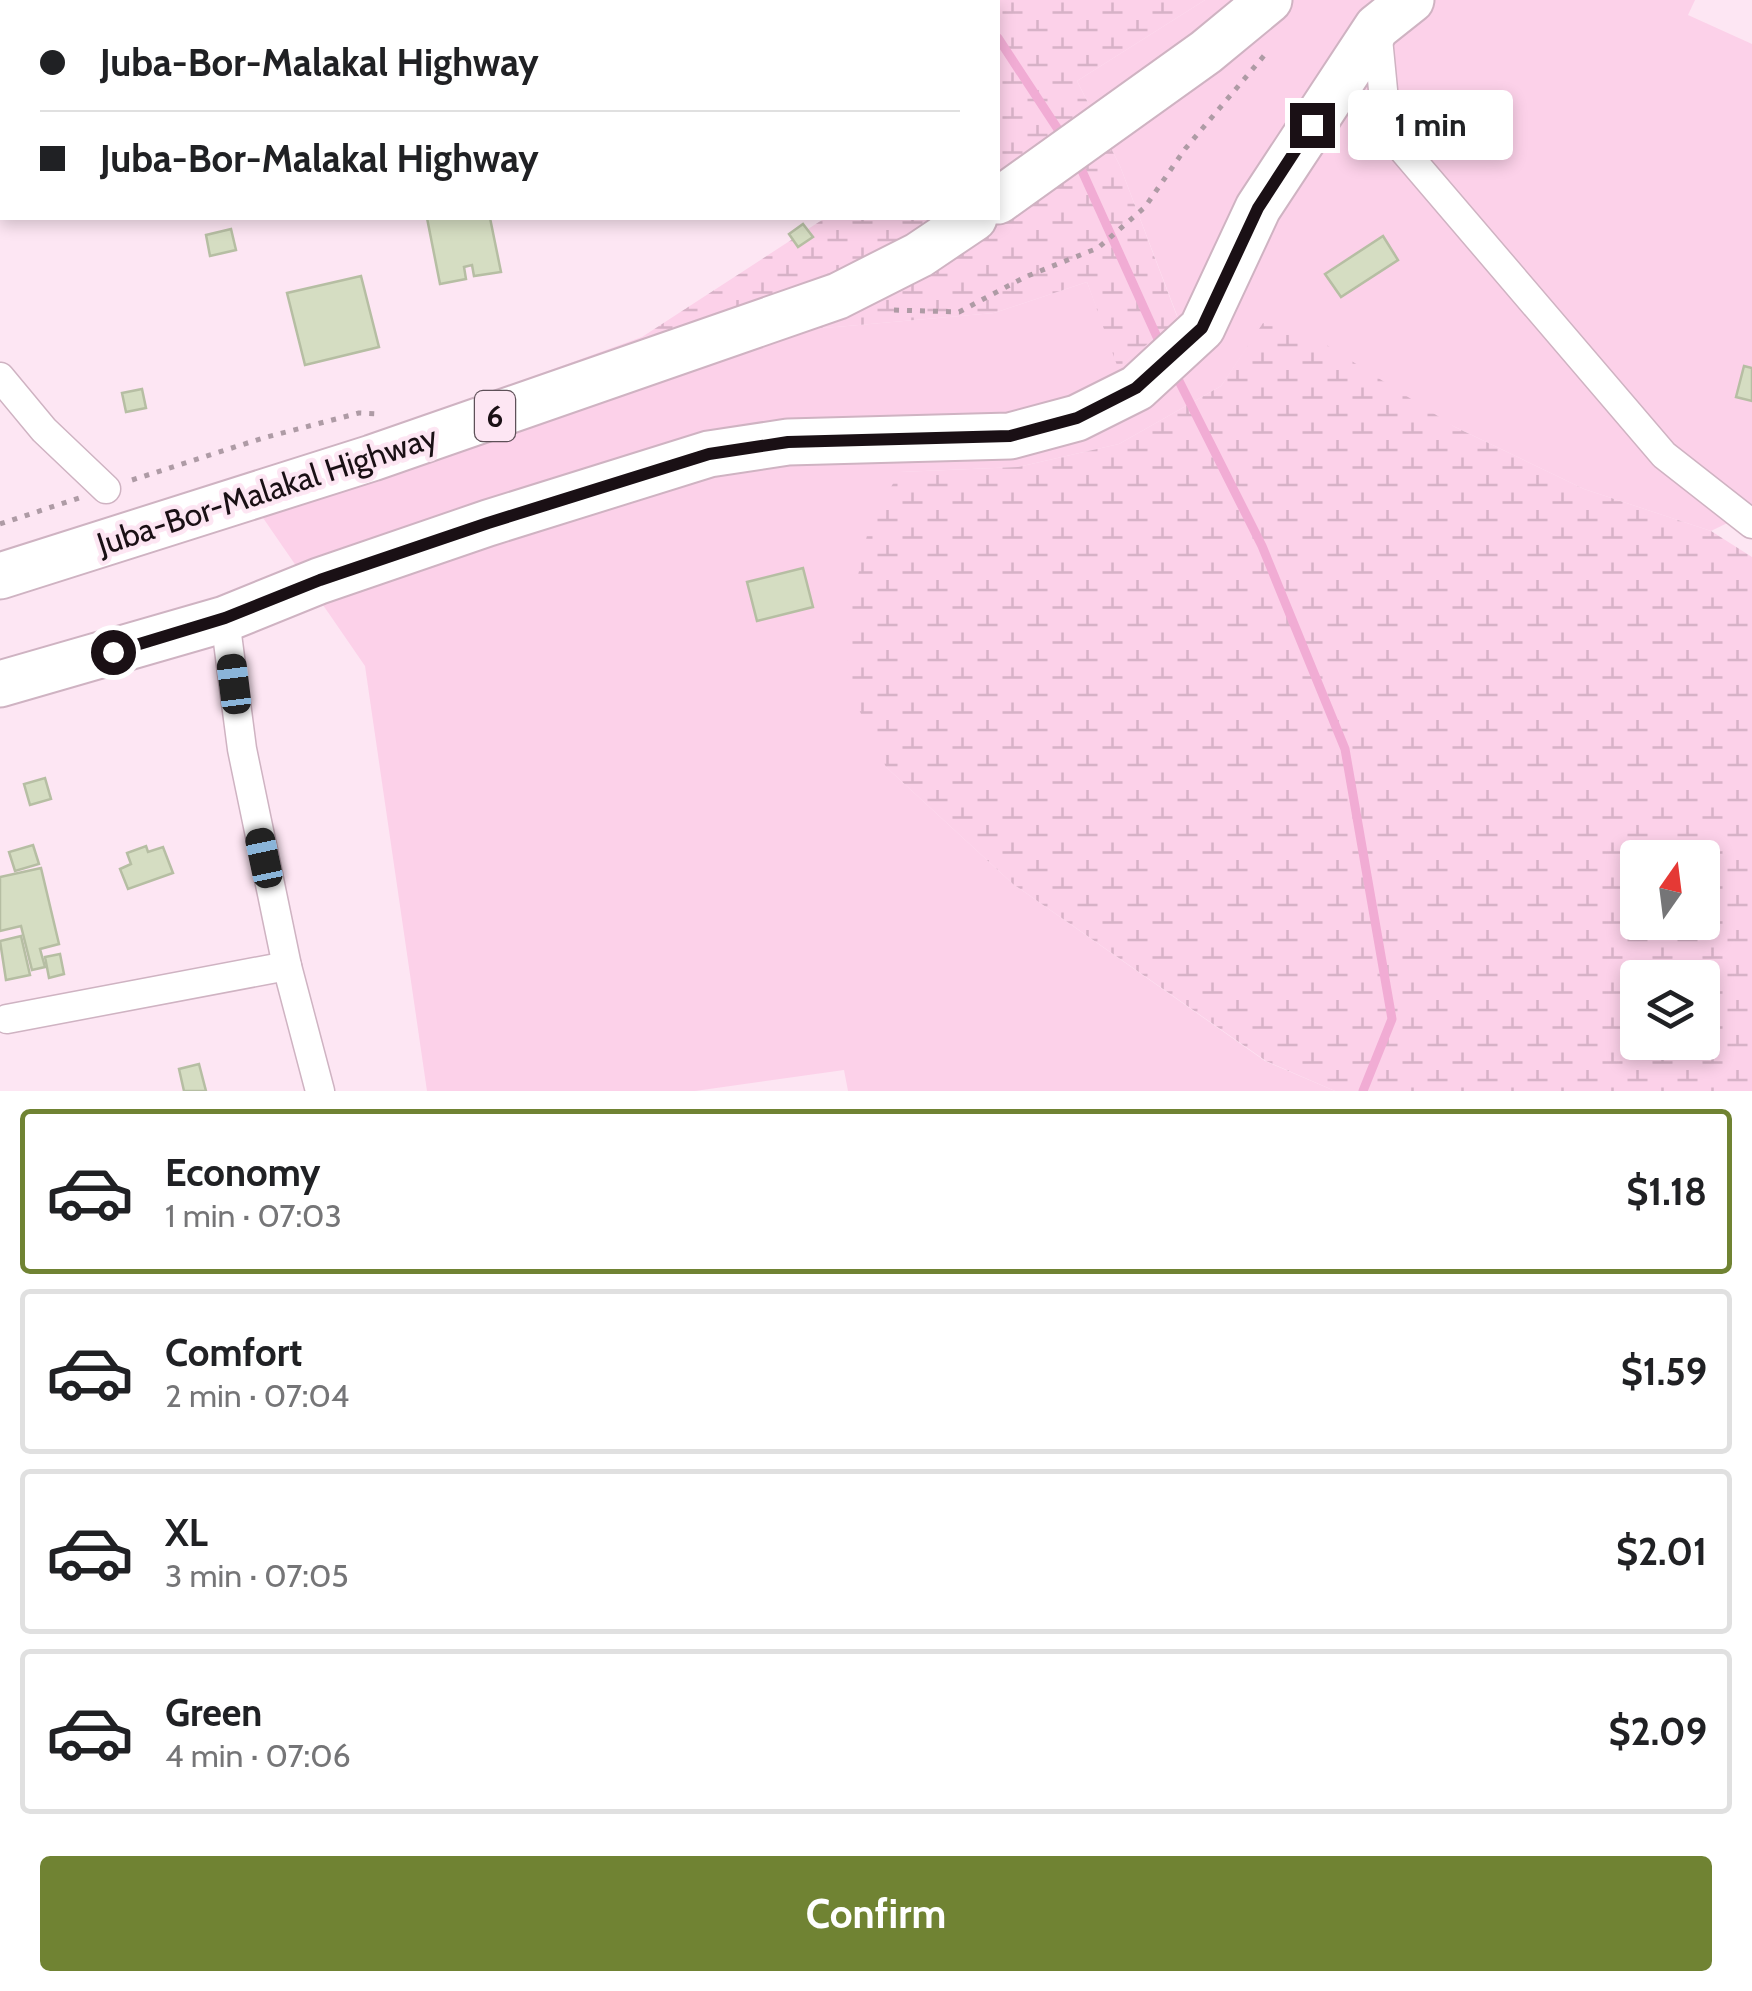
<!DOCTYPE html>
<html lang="en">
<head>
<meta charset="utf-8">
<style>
  body { margin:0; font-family:Cabin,sans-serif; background:#f2f2f2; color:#202124; height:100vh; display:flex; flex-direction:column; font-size:38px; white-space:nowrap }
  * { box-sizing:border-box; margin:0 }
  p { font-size:32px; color:#757577 }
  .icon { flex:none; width:55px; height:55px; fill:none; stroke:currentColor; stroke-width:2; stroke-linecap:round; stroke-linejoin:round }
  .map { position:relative; height:1091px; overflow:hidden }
  .sheet { display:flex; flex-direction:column; background:#fff; flex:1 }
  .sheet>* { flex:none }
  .top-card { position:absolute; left:0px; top:0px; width:1000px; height:220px; box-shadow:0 5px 15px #0003; display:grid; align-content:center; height:220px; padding:0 40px; background:#fff }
  .needle { width:65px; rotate:14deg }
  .fabs { position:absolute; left:1620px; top:840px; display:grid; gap:20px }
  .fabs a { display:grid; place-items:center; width:100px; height:100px; border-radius:10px; background:#fff; box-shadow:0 5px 15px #0003; font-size:50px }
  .end { position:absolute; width:45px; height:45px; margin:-22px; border:12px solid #1a1015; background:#fff; box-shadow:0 0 0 5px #fff }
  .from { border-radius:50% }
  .bubble { position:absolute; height:70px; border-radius:10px; background:#fff; box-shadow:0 5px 15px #0003; font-size:32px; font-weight:800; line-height:70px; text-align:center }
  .car { position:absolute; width:30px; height:60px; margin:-30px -15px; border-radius:12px; box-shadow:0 0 8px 2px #0007; background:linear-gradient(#222 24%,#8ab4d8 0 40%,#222 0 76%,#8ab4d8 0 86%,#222 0) }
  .top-card b { display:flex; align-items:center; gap:35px; height:95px; font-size:38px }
  .top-card b+b { border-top:2px solid #e0e0e0 }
  .top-card i { width:25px; height:25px; background:#202124 }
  ul { padding:18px 0 0; list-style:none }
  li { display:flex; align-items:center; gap:30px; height:165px; margin:0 20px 15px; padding:0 20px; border:5px solid #e0e0e0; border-radius:10px }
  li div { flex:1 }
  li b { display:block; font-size:38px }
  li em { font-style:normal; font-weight:800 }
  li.active { border-color:#708333 }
  li>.icon { width:90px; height:90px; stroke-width:1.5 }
  .action { display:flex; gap:20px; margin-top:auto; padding:20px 40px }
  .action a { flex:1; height:115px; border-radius:10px; background:#708333; color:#fff; font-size:40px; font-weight:800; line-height:115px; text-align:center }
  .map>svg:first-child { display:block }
</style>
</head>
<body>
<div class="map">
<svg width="1752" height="1091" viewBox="0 0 1752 1091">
  <defs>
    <pattern id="wetland-marsh" width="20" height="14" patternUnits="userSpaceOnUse" patternTransform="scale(2.5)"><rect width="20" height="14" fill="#fcd1e9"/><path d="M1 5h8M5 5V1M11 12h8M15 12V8" fill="none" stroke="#d7b2c7"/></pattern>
  </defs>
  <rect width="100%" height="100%" fill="#fde6f3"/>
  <!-- green -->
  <path fill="#fcd1e9" d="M1205,0H1695L1688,15L1752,44V511L1711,531L1584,489L1455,427L1264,323L1221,386L1119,444L1018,467L900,472L886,767L1013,884L1265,1061L1335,1091H848L844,1070L695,1091H427L365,666L239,483L642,337L836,327L994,313L1087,282L1119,367L1178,318L1120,166L1077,81Z"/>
  <!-- wetland -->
  <g fill="url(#wetland-marsh)" fill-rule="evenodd">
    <path d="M916,0H1205L1077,81L1120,166L1178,319L1118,368L1087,282L994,313L836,327L642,337L825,218H998V2Z"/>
    <path d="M1263,323L1314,337L1455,427L1584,489L1711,531L1752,557V1091H1335L1266,1061L1013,884L886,767L847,684L850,611L870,522L900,472L1018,467L1119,444L1221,386ZM1638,858H1702V922H1638ZM1638,978H1702V1042H1638Z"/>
  </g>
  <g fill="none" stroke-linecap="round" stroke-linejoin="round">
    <!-- stream -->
    <g stroke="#f1acd4" stroke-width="9">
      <path d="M970,0L971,2"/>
      <path d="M998,38L1065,140"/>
      <path d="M1078,162L1162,348"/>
      <path d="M1174,371L1262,546L1345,749L1392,1019L1363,1091"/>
    </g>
  </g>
  <!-- building -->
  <g fill="#d5ddc2" stroke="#b6bea3" stroke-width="2.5">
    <path d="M792,0H857L858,2H794Z"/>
    <path d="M427,218H490L501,272L474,276L472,265L464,267L466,279L440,284Z"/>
    <path d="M803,224L813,237L798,247L789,234Z"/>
    <path d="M231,229L236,250L210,256L206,235Z"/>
    <path d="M1383,236L1398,260L1341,297L1325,274Z"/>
    <path d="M361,276L379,347L305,365L287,293Z"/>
    <path d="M1744,366L1752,368V401L1736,397Z"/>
    <path d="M142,389L146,408L126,412L122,393Z"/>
    <path d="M803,568L813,607L757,621L747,582Z"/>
    <path d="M45,778L51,799L30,805L24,784Z"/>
    <path d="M33,845L39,864L15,871L9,852Z"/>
    <path d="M146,846L148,852L163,847L173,873L128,889L120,869L131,864L127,853Z"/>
    <path d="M41,868L59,944L40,949L45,967L32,970L21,926L0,931V877Z"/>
    <path d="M21,936L30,975L6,980L0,941Z"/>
    <path d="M60,954L64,974L49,978L45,957Z"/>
    <path d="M199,1064L206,1091H184L179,1069Z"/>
  </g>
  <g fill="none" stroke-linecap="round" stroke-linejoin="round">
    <!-- minor casing -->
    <g stroke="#cfb3c2" stroke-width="31">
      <g id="minor">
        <path d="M1377,28L1387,131L1664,455L1752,524"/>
        <path d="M0,377L44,430L106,489"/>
        <path d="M225,619L242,749L287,966L320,1091"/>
        <path d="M7,1019L287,966"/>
      </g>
    </g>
    <!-- trunk casing -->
    <g stroke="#cfb3c2" stroke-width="49">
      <g id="trunk">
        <path d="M998,201L1206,52L1269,0"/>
        <path d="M0,576L372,458L838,296L919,255L974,218"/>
        <path d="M0,684L225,619L319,581L488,523L709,454L788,442L1010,436L1077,418L1137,388L1202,328L1258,208L1377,27L1411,0"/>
      </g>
    </g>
    <!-- path -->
    <g stroke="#ae9ba5" stroke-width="5" stroke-dasharray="5 8" stroke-linecap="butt">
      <path d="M894,310L959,312L1025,277L1098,248L1145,207L1185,149L1268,51"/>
      <path d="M132,480L263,438L359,413L381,414"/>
      <path d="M0,524L79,498"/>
    </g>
    <!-- minor -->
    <use href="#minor" stroke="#fff" stroke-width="28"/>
    <!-- trunk -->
    <use href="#trunk" stroke="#fff" stroke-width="45"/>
  </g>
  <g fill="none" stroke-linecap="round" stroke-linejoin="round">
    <!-- route -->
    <path stroke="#1a1015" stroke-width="12" d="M113,652L225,618L320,580L488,523L709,454L788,442L1010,436L1077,418L1136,388L1202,328L1258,208L1312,125"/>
  </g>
  <g text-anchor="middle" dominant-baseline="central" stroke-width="9" stroke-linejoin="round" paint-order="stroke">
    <!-- shield labels -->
    <rect fill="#fde6f3" stroke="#5e5058" stroke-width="2.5" x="475" y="391" width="40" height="50" rx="8"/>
    <g font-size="30" font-weight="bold" fill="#1a1015">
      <text x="495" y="416">6</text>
    </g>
    <!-- street labels -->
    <g font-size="32" fill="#1a1015" stroke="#fde6f3">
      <text transform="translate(267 490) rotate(-18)">Juba-Bor-Malakal Highway</text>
    </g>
  </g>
</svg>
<div class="fabs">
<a><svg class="needle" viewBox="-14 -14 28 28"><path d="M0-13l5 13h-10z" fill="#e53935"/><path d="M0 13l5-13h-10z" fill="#757577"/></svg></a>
<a><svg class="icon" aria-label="layers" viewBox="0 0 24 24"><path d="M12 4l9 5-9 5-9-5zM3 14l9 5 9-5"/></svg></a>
</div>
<i class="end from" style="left:113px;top:652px"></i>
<i class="end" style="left:1312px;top:125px"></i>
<div class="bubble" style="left:1348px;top:90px;width:165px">1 min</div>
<i class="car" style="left:234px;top:684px;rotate:353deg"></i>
<i class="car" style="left:264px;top:858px;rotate:348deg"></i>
<div class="top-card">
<b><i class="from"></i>Juba-Bor-Malakal Highway</b>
<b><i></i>Juba-Bor-Malakal Highway</b>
</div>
</div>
<section class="sheet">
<ul>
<li class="active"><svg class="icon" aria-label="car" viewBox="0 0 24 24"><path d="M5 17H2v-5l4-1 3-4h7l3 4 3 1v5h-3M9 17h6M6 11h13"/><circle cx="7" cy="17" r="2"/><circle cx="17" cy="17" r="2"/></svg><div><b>Economy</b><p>1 min · 07:03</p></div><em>$1.18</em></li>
<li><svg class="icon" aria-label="car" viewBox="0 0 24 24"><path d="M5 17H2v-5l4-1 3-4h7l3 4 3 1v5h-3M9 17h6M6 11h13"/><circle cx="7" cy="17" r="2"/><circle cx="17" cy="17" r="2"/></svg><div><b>Comfort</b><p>2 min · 07:04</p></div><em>$1.59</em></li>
<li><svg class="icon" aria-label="car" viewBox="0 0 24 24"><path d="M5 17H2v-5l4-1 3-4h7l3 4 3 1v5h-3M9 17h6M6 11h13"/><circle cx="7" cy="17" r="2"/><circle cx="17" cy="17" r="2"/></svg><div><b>XL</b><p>3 min · 07:05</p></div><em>$2.01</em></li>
<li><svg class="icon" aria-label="car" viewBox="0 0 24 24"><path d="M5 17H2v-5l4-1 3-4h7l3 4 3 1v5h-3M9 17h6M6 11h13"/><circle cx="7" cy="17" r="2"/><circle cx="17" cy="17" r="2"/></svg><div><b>Green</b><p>4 min · 07:06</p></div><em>$2.09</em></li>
</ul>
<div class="action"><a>Confirm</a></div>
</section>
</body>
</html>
